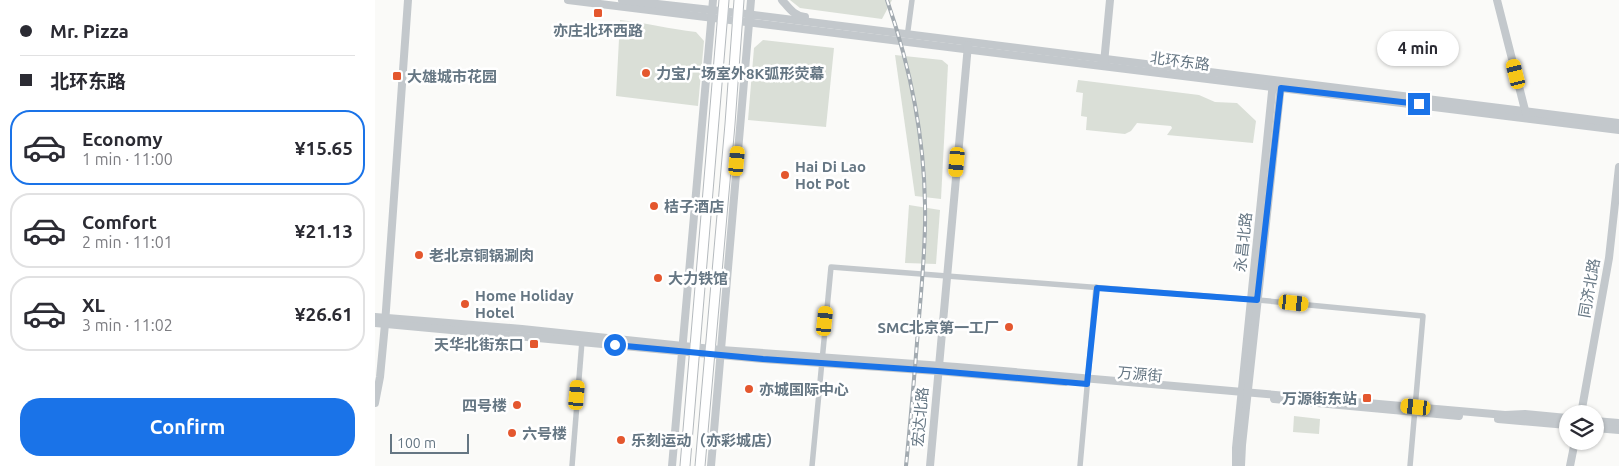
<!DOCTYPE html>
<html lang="en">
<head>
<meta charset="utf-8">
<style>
  body { margin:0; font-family:Ubuntu,"Noto Sans SC",sans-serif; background:#f7f7f7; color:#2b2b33; height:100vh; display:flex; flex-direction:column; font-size:19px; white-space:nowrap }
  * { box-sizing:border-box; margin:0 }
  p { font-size:16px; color:#7c7c81 }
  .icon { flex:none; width:28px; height:28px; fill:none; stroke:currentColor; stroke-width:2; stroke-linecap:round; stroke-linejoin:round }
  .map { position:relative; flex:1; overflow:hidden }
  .panel { display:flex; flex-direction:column; background:#fff; width:375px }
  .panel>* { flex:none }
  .hud { display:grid; align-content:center; height:110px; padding:0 20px; background:#fff }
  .controls { position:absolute; left:1184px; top:405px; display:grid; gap:10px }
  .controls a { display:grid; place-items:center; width:45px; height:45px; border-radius:50%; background:#fff; box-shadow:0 1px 4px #0004; font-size:25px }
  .scale { position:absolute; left:15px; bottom:12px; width:79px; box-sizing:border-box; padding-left:5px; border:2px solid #657683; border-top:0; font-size:14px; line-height:18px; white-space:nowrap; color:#657683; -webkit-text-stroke:4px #fff; paint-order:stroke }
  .end { position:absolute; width:22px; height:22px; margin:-11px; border:6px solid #1a73e8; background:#fff; box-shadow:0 0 0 2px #fff }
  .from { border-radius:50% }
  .bubble { position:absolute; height:35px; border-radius:18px; background:#fff; box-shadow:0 1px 4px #0004; font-size:16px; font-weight:700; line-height:35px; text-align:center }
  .car { position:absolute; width:15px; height:30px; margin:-15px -8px; border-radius:6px; box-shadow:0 0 4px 1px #0007; background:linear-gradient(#f5c518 24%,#345 0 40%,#f5c518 0 76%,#345 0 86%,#f5c518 0) }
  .hud b { display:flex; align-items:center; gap:18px; height:48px; font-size:19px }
  .hud b+b { border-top:1px solid #e1e1e2 }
  .hud i { width:12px; height:12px; background:#2b2b33 }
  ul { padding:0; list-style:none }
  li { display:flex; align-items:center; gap:15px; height:75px; margin:0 10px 8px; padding:0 10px; border:2px solid #e1e1e2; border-radius:20px }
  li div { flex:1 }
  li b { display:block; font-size:19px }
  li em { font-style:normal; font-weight:700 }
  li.selected { border-color:#1a73e8 }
  li>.icon { width:45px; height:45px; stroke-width:1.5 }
  .primary-button { display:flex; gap:10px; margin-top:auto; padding:10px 20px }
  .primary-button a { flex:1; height:58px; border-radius:20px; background:#1a73e8; color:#fff; font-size:20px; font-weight:700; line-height:58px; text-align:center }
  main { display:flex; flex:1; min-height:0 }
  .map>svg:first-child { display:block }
</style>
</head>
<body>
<main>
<section class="panel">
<div class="hud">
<b><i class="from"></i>Mr. Pizza</b>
<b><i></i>北环东路</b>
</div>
<ul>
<li class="selected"><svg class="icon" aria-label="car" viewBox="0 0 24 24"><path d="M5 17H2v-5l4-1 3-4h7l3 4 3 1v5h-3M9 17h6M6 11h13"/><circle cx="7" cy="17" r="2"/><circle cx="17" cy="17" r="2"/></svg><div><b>Economy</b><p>1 min · 11:00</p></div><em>¥15.65</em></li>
<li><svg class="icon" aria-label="car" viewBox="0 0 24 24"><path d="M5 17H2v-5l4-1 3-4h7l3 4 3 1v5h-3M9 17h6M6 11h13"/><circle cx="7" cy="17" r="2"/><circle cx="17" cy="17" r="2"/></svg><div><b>Comfort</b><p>2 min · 11:01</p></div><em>¥21.13</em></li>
<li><svg class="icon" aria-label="car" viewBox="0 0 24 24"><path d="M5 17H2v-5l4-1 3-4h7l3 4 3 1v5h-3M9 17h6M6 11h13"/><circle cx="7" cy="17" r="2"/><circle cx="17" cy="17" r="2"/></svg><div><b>XL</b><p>3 min · 11:02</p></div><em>¥26.61</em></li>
</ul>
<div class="primary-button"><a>Confirm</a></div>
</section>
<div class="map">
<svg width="1244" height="466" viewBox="0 0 1244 466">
  <rect width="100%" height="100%" fill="#fafaf8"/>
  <!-- green -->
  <g fill="#dadfd7">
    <path d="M415,0H517L507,19L425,8Z"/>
    <path d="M245,20C271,23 295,29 321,32L329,41L323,106L241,96Z"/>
    <path d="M388,40L459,48L451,127L373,120L379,48Z"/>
    <path d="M520,55L567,60L573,65L566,199L540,196Z"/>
    <path d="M703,80L824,95L840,102L862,103L881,121L878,143L792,135L797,128L796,126L762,123L756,131L750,134L711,130L712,117L706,116L708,93L701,92Z"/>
    <path d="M534,205L565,210L561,264L530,263Z"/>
    <path d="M919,416L945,419L944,434L918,432Z"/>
  </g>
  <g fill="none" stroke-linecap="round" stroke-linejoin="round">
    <!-- primary casing -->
    <g stroke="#b5babe" stroke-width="11">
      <g id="primary">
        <path d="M310,466L349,0"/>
        <path d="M325,466L355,124L364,0"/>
      </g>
    </g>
    <!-- minor -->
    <g stroke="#c3c8cc" stroke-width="5.5">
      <path d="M533,30L537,0"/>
      <path d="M197,466L207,341"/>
      <path d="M437,466L456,267L883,300L1048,316L1035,466"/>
      <path d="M705,466L721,287"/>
    </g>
    <!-- tertiary -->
    <g stroke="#c3c8cc" stroke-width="8">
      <path d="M193,0L1244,130"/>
      <path d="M247,0L363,13L1244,123"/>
      <path d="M407,0C414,8 419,16 430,17"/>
      <path d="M1122,0L1151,114"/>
      <path d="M729,63L735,0"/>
      <path d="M0,317L147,329L346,350L582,367L1130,415L1150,414L1192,418"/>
      <path d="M0,323L388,359L562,371L690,382"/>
      <path d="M899,399L1084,416"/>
      <path d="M0,403L5,377L10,324L33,0"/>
      <path d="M1206,414L1234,258L1244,167"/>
      <path d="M1123,419L1192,425"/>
      <path d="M1220,421L1244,423"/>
      <path d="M1220,428L1244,430"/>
      <path d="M297,466L338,0"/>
      <path d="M336,466L376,0"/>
      <path d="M555,466L593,45"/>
      <path d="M861,466V448L898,82"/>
      <path d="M866,466L867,445L906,85"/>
      <path d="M1195,466L1200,441"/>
    </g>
    <!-- primary -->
    <use href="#primary" stroke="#fff" stroke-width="9"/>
    <!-- rail casing -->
    <g stroke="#a2aab0" stroke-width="4">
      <path id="rail" d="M512,0C535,66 549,135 550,205C551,243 547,280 544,318C540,368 536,417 531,466"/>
    </g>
    <!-- rail -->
    <use href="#rail" stroke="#fff" stroke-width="2" stroke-dasharray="5.5" stroke-linecap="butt"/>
  </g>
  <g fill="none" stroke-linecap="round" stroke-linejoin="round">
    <!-- route -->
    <path stroke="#1a73e8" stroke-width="6" d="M240,345L388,359L562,371L712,384L722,288L882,300L906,88L1044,104"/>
  </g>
  <!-- markers -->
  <g fill="#e4572e" stroke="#fff" stroke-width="2">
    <rect x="218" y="8" width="10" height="10" rx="2.5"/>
    <circle cx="271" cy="73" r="5"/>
    <rect x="17" y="71" width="10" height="10" rx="2.5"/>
    <circle cx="410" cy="175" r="5"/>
    <circle cx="279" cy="206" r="5"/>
    <circle cx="44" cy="255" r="5"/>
    <circle cx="283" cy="278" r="5"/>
    <circle cx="90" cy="304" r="5"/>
    <circle cx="634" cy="327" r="5"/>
    <rect x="154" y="339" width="10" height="10" rx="2.5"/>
    <circle cx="374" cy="389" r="5"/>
    <rect x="987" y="393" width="10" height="10" rx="2.5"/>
    <circle cx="142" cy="405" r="5"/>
    <circle cx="137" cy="433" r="5"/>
    <circle cx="246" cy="440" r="5"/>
  </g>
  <g text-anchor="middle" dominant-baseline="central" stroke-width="5" stroke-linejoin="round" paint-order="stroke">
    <!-- poi labels -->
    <g font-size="15" font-weight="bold" fill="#657683" stroke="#fff" text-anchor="start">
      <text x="223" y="30" text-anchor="middle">亦庄北环西路</text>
      <text x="281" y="73">力宝广场室外8K弧形荧幕</text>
      <text x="32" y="76">大雄城市花园</text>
      <text x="420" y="166">Hai Di Lao<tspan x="420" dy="17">Hot Pot</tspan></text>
      <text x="289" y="206">桔子酒店</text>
      <text x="54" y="255">老北京铜锅涮肉</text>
      <text x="293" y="278">大力铁馆</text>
      <text x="100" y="295">Home Holiday<tspan x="100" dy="17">Hotel</tspan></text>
      <text x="624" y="327" text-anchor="end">SMC北京第一工厂</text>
      <text x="149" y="344" text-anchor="end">天华北街东口</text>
      <text x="384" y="389">亦城国际中心</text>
      <text x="982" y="398" text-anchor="end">万源街东站</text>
      <text x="132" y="405" text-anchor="end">四号楼</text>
      <text x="147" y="433">六号楼</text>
      <text x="256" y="440">乐刻运动（亦彩城店）</text>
    </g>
    <!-- street labels -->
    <g font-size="15" fill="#657683" stroke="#fff">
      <text transform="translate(805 61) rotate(7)">北环东路</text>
      <text transform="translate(868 242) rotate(-84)">永昌北路</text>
      <text transform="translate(1214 288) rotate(-80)">同济北路</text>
      <text transform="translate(765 374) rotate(5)">万源街</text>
      <text transform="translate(545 417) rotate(-85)">宏达北路</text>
    </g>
  </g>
</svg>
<div class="controls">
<a><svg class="icon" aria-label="layers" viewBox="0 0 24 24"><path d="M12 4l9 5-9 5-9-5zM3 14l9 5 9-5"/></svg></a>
</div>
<div class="scale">100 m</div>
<i class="end from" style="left:240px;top:345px"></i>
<i class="end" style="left:1044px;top:104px"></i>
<div class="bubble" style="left:1002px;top:31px;width:82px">4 min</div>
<i class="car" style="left:1141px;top:74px;rotate:346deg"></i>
<i class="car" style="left:362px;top:161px;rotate:5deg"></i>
<i class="car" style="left:582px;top:162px;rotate:185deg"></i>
<i class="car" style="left:919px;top:303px;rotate:96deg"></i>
<i class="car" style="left:450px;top:321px;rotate:6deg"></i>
<i class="car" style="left:202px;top:395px;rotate:5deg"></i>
<i class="car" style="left:1041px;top:407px;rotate:276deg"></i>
</div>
</main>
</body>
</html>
